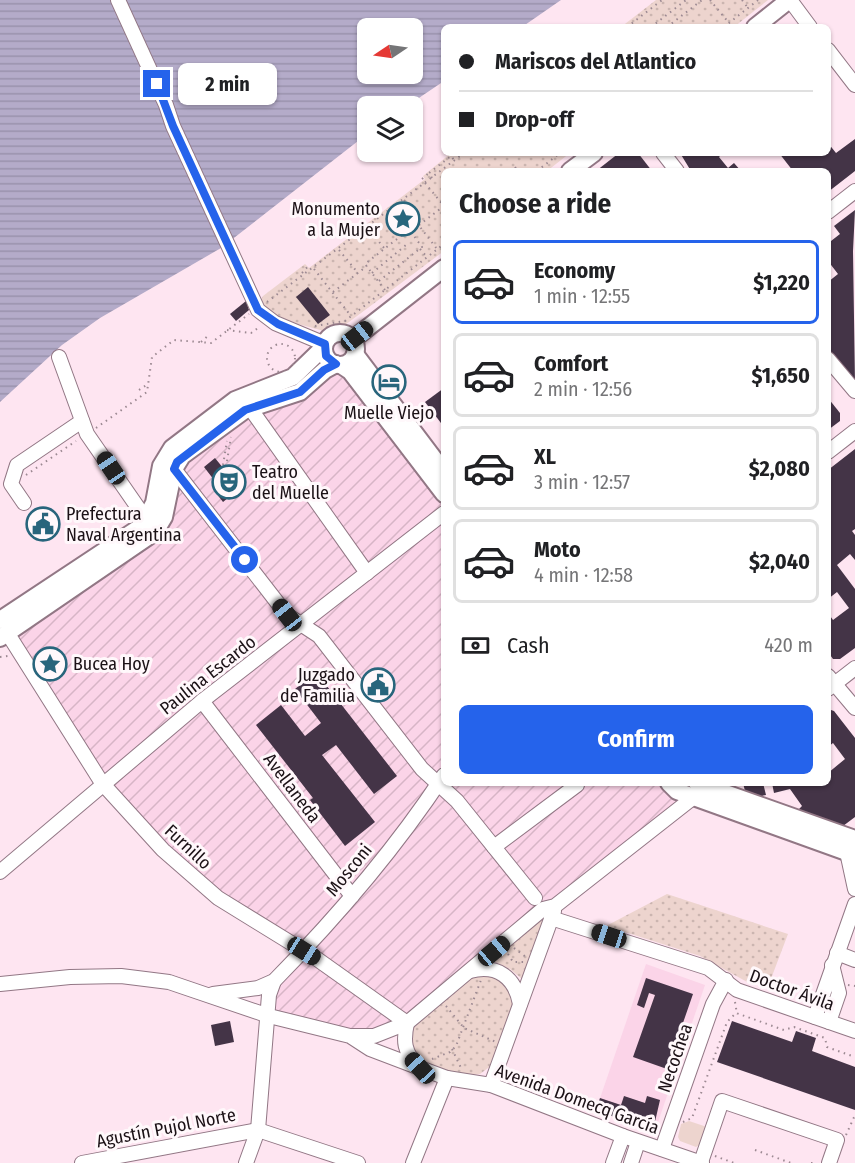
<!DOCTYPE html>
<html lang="en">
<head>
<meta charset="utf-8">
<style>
  body { margin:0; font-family:"Fira Sans Condensed",sans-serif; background:#f2f2f2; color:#202124; height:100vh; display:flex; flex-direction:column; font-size:22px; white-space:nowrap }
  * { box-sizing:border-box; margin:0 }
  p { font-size:20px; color:#757577 }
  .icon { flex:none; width:33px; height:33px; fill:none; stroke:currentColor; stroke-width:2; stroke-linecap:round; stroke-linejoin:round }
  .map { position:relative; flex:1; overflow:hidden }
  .drawer { position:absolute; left:441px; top:168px; width:390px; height:618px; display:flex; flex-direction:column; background:#fff; border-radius:9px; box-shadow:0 2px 4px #0004 }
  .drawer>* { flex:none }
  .banner { position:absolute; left:441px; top:24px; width:390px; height:132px; border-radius:9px; box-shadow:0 2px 4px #0004; display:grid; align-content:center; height:132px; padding:0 18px; background:#fff }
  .needle { width:39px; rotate:257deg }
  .buttons { position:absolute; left:357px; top:18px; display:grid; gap:12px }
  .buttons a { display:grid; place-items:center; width:66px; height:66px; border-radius:9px; background:#fff; box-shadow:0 2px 4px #0004; font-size:30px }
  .end { position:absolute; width:27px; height:27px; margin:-14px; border:8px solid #2563eb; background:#fff; box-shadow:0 0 0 3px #fff }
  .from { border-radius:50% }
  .bubble { position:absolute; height:42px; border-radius:9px; background:#fff; box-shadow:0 2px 4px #0004; font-size:20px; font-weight:700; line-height:42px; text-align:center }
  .car { position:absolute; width:18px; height:36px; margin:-18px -9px; border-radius:8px; box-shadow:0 0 4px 2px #0007; background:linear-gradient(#222 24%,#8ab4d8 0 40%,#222 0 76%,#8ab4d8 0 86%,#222 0) }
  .banner b { display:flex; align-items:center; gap:21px; height:57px; font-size:22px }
  .banner b+b { border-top:2px solid #e0e0e0 }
  .banner i { width:15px; height:15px; background:#202124 }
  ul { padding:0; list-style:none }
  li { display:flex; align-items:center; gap:18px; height:84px; margin:0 12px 9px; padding:0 6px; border:3px solid #e0e0e0; border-radius:9px }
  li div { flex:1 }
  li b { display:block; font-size:22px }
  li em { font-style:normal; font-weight:700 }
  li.current { border-color:#2563eb }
  li>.icon { width:54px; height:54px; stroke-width:1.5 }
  h2 { padding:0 18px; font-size:27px; line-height:72px }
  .pay { display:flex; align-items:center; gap:15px; height:66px; padding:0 18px; font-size:22px }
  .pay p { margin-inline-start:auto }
  .cta { display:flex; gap:12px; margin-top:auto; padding:12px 18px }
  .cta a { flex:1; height:69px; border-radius:9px; background:#2563eb; color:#fff; font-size:24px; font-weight:700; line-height:69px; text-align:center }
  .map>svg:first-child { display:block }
</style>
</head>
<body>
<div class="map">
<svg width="855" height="1163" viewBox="0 0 855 1163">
  <defs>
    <pattern id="industrial-furrows" width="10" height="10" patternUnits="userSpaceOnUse" patternTransform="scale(1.5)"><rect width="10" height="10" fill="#fbd4e8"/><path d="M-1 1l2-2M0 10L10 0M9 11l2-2" fill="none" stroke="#d7b5c6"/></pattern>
    <pattern id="park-dots" width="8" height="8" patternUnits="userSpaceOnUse" patternTransform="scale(1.5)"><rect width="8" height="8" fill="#edd4ce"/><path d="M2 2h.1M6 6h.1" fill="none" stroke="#cbb5b0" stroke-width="1.8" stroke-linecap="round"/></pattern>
    <pattern id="water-rules" width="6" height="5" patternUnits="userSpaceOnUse" patternTransform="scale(1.5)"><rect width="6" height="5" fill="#b4abc9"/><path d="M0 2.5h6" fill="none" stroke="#9a92ac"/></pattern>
  </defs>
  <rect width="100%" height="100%" fill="#fee5f1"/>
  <!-- built -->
  <path fill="#fbd4e8" d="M646,964L705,985L657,1125L648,1128L596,1110Z"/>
  <!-- industrial -->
  <path fill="url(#industrial-furrows)" d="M336,364L444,494V783H669L693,797L407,1023L374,1036L269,1016V995L304,951L218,898L102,783L14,630L138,545L182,456Z"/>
  <!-- green -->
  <path fill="#edd4ce" d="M689,1121L707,1127L701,1144L696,1147L680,1141L678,1137L681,1124Z"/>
  <!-- park -->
  <g fill="url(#park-dots)">
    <path d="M656,0H768L734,27H621Z"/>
    <path d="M451,153H570L547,171H444V251L345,325L324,331L298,324L273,314L260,301L263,296L305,264L309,268L425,179L423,176Z"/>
    <path d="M667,894L788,934L769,984L761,980L749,983L700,956L606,926Z"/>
    <path d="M544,917L522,979L510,969L493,961Z"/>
    <path d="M476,974L503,979L514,1003L492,1065L480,1074L468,1076L447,1071L420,1061L411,1050L412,1027Z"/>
  </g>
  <!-- water -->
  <path fill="url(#water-rules)" fill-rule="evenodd" d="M0,0H561L522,27H444V81L407,106H368L367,134L221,248L100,318L62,345L0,402ZM368,28H412V74H368Z"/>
  <!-- building -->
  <g fill="#443447">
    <path d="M855,139V171L828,192V171H793L779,153H828V143L836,153Z"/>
    <path d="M619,153H638L652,171H596Z"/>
    <path d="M680,153H723L719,157L728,168L734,163L741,171H691Z"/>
    <path d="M855,210L853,251L855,383L828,348V282L838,274L828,261V238L831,241L840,234L834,226Z"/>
    <path d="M308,287L330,315L318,324L296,297Z"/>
    <path d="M246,301L249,310L236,321L230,314Z"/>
    <path d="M444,388V427L425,402Z"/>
    <path d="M828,398L840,413V421L828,430Z"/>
    <path d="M855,449V529L852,531L855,535V560L850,554L837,565L855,589V648L840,659H833L828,652V613L833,620L849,608L837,592L828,599V470Z"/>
    <path d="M215,458L232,479L237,475L244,485L223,502L216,493L221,489L204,467Z"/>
    <path d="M316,672L397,776L374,794L336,745L322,755L375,822L345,846L310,800L313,798L256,725L281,705L305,736L321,723L295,689Z"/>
    <path d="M828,709L834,711L855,738V817L839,829L797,811L802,806L790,789L774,793L772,783H828V773L845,759L833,743L828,747Z"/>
    <path d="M743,783H763L766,795L747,799Z"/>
    <path d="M646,978L693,994L667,1069L633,1057L655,995L649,993L644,1008L637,1005Z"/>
    <path d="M230,1021L234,1042L215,1046L211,1025Z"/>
    <path d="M732,1021L792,1042L796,1031L816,1038L812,1051L855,1067V1110L717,1062Z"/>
    <path d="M624,1096L645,1103L647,1096L660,1100L654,1126L619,1114L617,1118L596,1110L600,1098L621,1105Z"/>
  </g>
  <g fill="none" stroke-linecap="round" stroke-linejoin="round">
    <!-- minor casing -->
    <g stroke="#927785" stroke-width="16">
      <g id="minor">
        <path d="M118,0L166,105L173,126L258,310L275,323L325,344"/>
        <path d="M790,0L810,27"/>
        <path d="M828,50L855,85"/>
        <path d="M663,153L677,171"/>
        <path d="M828,212L855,191"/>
        <path d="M59,357L87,434L150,525"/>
        <path d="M828,359L855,391"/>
        <path d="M250,408L367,573"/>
        <path d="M828,452L855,431"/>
        <path d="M174,469L287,615L319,636L422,769L457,801L535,898"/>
        <path d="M24,503L11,484L17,465L82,421"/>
        <path d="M8,634L102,783L163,850L218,898L317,959L407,1023"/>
        <path d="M828,676L855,708"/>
        <path d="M828,689L855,668"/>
        <path d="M202,701L352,896"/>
        <path d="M851,843L847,852L855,889"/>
        <path d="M494,847L577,785"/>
        <path d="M0,872L202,701L444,513"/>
        <path d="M551,918L708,968L737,990L855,1031"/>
        <path d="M837,953L855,960"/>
        <path d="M470,971C497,964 515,977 520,1004"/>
        <path d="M0,984L70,977L121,976L169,982L269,1016L350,1036L370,1049L420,1068L447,1078L491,1085L623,1136L702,1163"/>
        <path d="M213,994L258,988L274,981C336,918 395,849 444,775"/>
        <path d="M815,1017L855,904"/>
        <path d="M829,1022L839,993L832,965"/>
        <path d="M407,1023C403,1041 404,1052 418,1067"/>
        <path d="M352,1036H374L407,1023L543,909L555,906L699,793"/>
        <path d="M491,1085L554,911"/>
        <path d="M662,1149L713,1004L726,980"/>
        <path d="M701,1162L722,1101L837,1140L829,1163"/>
        <path d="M82,1163L258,1130L358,1163"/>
        <path d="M246,1163L258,1130L269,995L274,981"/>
        <path d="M413,1163L447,1078"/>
        <path d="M613,1163L623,1136"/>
        <path d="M631,1163L638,1142"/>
      </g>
    </g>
    <!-- major casing -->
    <g stroke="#927785" stroke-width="20">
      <g id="major">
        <path d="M755,27L789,0"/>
        <path d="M570,171L594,153"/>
        <circle cx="340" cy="349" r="16"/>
        <path d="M352,340L444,268"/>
        <path d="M355,354L444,472"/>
        <path d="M341,365L350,371L444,494"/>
        <path d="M0,620L142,526L154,503L161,466L172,448L235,400L293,377L324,347"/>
        <path d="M0,638L155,532L164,517L174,469L182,456L245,410L300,392L325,370L336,364"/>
        <path d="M669,783L677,791L855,855"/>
        <path d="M697,783L855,839"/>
      </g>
    </g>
    <!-- path -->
    <g stroke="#9c8992" stroke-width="2" stroke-dasharray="1.5 4.5" stroke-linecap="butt">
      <path d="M710,0L729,23"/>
      <path d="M742,0L748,8"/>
      <path d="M627,27L662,0"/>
      <path d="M651,27L686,0"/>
      <path d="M667,27L702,0"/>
      <path d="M724,27L758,0"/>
      <path d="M515,167L518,171"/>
      <path d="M537,171L560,153"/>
      <path d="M432,178L429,173L451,156L454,160"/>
      <path d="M422,179L429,173"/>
      <path d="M425,183L444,206"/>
      <path d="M404,200L420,221"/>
      <path d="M417,223L437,249"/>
      <path d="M419,225L444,206"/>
      <path d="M368,228L384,248"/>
      <path d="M420,249L427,257"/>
      <path d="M339,250L358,273"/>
      <path d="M314,269L351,316"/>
      <path d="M302,273L310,264"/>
      <path d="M372,273L406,245"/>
      <path d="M379,281L422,247L409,229"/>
      <path d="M385,290L365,264L420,221"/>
      <path d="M333,292L367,266"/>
      <path d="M267,302L464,153"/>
      <path d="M315,326L345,321L444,244"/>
      <path d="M227,330L251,333L258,328L257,325"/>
      <path d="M201,342L209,335"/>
      <circle cx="281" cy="358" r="14"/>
      <path d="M139,390L148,384"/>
      <path d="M96,428L147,392L152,357L174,340L211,343L249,314"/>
      <path d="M223,465L227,441"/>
      <path d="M226,467L231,437"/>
      <path d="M26,475L76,441"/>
      <path d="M0,657L8,656"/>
      <path d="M514,948L526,957"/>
      <path d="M508,954L513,962H524"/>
      <path d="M848,985L855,986"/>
      <path d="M735,1002L737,1014"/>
      <path d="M446,1006L464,1028L496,1042"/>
      <path d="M452,1049L461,1068"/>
      <path d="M432,1059L450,1052L456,1046L481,980"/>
      <path d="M683,1122L692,1118L727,1022L736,1013L784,1030L794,1027L825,1038L827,1047L855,1057"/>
      <path d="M846,1135L855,1115"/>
      <path d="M755,1150L791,1163"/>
      <path d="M715,1156L734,1163"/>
      <path d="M811,1163H815"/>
    </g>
    <!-- minor -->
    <use href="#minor" stroke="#fff" stroke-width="14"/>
    <!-- major -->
    <use href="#major" stroke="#fff" stroke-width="16"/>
  </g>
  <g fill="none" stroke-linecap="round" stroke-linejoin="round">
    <!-- route -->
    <path stroke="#2563eb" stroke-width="8" d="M157,84L173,126L258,310L278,324L325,344L326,356L336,364L324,370L300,392L245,410L177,462L174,469L245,560"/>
  </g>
  <!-- icons -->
  <defs>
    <g id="sight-ring" transform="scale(1.725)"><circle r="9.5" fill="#fff8fb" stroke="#28657c" stroke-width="1.5"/><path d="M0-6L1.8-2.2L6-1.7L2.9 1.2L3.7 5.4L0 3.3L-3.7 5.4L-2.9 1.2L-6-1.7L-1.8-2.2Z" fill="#28657c"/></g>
    <g id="hotel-ring" transform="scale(1.725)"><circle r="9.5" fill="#fff8fb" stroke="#28657c" stroke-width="1.5"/><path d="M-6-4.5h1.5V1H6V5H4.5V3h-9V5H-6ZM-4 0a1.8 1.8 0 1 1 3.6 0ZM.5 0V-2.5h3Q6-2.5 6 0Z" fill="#28657c"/></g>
    <g id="theatre-ring" transform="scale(1.725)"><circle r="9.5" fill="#fff8fb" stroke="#28657c" stroke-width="1.5"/><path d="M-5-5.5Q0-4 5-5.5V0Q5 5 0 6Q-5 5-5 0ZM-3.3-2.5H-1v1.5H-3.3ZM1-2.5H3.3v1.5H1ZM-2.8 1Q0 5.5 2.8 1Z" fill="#28657c"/></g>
    <g id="civic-ring" transform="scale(1.725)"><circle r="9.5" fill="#fff8fb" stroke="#28657c" stroke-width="1.5"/><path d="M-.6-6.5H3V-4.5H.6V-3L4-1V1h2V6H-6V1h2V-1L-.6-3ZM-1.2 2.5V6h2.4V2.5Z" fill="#28657c"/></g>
  </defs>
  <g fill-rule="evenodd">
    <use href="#sight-ring" x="403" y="219"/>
    <use href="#hotel-ring" x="389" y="382"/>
    <use href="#theatre-ring" x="229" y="482"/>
    <use href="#civic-ring" x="43" y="524"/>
    <use href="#sight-ring" x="50" y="664"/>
    <use href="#civic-ring" x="378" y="685"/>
  </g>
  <g text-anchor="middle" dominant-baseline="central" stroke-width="6" stroke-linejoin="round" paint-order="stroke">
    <!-- poi labels -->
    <g font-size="18" fill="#1b1116" stroke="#fff8fb" text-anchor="start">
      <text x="380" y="209" text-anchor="end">Monumento<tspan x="380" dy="21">a la Mujer</tspan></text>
      <text x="389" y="413" text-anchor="middle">Muelle Viejo</text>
      <text x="252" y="472">Teatro<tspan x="252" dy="21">del Muelle</tspan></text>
      <text x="66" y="514">Prefectura<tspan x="66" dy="21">Naval Argentina</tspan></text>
      <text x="73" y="664">Bucea Hoy</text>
      <text x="355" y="675" text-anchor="end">Juzgado<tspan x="355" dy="21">de Familia</tspan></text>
    </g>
    <!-- street labels -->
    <g font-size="18" fill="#1b1116" stroke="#fff8fb">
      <text transform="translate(208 675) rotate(-38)">Paulina Escardo</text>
      <text transform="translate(292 788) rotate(53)">Avellaneda</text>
      <text transform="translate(188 847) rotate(43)">Furnillo</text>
      <text transform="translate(349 870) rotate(-51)">Mosconi</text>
      <text transform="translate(792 990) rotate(20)">Doctor Ávila</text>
      <text transform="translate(675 1058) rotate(-71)">Necochea</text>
      <text transform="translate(577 1099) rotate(20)">Avenida Domecq García</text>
      <text transform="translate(166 1128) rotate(-11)">Agustín Pujol Norte</text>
    </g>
  </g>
</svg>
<div class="buttons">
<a><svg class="needle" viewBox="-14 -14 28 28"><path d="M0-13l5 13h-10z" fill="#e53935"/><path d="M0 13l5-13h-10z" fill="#757577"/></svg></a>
<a><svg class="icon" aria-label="layers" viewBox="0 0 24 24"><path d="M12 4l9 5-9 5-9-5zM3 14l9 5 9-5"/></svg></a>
</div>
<i class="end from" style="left:245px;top:560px"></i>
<i class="end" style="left:157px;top:84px"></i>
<div class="bubble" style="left:178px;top:63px;width:99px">2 min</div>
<i class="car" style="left:357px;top:336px;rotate:52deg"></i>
<i class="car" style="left:111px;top:468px;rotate:326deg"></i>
<i class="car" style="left:287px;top:615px;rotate:322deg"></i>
<i class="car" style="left:609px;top:936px;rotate:288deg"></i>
<i class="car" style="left:304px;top:951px;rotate:122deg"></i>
<i class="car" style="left:494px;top:951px;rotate:50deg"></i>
<i class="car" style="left:420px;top:1068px;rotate:317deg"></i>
<div class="banner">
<b><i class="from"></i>Mariscos del Atlantico</b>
<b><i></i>Drop-off</b>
</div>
<section class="drawer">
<h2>Choose a ride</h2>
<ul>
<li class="current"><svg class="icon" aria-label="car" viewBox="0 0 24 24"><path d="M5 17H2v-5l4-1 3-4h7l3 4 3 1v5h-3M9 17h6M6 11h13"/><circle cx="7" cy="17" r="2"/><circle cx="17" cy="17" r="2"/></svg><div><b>Economy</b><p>1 min · 12:55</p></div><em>$1,220</em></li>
<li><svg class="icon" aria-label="car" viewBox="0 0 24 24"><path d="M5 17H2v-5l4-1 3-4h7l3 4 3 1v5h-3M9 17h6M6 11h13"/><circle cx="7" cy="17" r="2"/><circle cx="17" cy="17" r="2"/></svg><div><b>Comfort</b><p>2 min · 12:56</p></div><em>$1,650</em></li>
<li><svg class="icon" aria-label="car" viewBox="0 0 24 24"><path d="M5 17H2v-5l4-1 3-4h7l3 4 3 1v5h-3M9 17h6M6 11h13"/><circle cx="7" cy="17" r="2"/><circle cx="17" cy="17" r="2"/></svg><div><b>XL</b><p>3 min · 12:57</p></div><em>$2,080</em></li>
<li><svg class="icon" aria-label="car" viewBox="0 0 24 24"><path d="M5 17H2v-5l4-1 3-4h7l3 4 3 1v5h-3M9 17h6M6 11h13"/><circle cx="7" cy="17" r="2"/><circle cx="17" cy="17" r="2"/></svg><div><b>Moto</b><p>4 min · 12:58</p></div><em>$2,040</em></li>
</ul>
<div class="pay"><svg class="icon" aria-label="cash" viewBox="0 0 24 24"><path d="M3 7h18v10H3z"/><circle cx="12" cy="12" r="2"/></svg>Cash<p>420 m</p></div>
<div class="cta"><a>Confirm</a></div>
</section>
</div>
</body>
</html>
